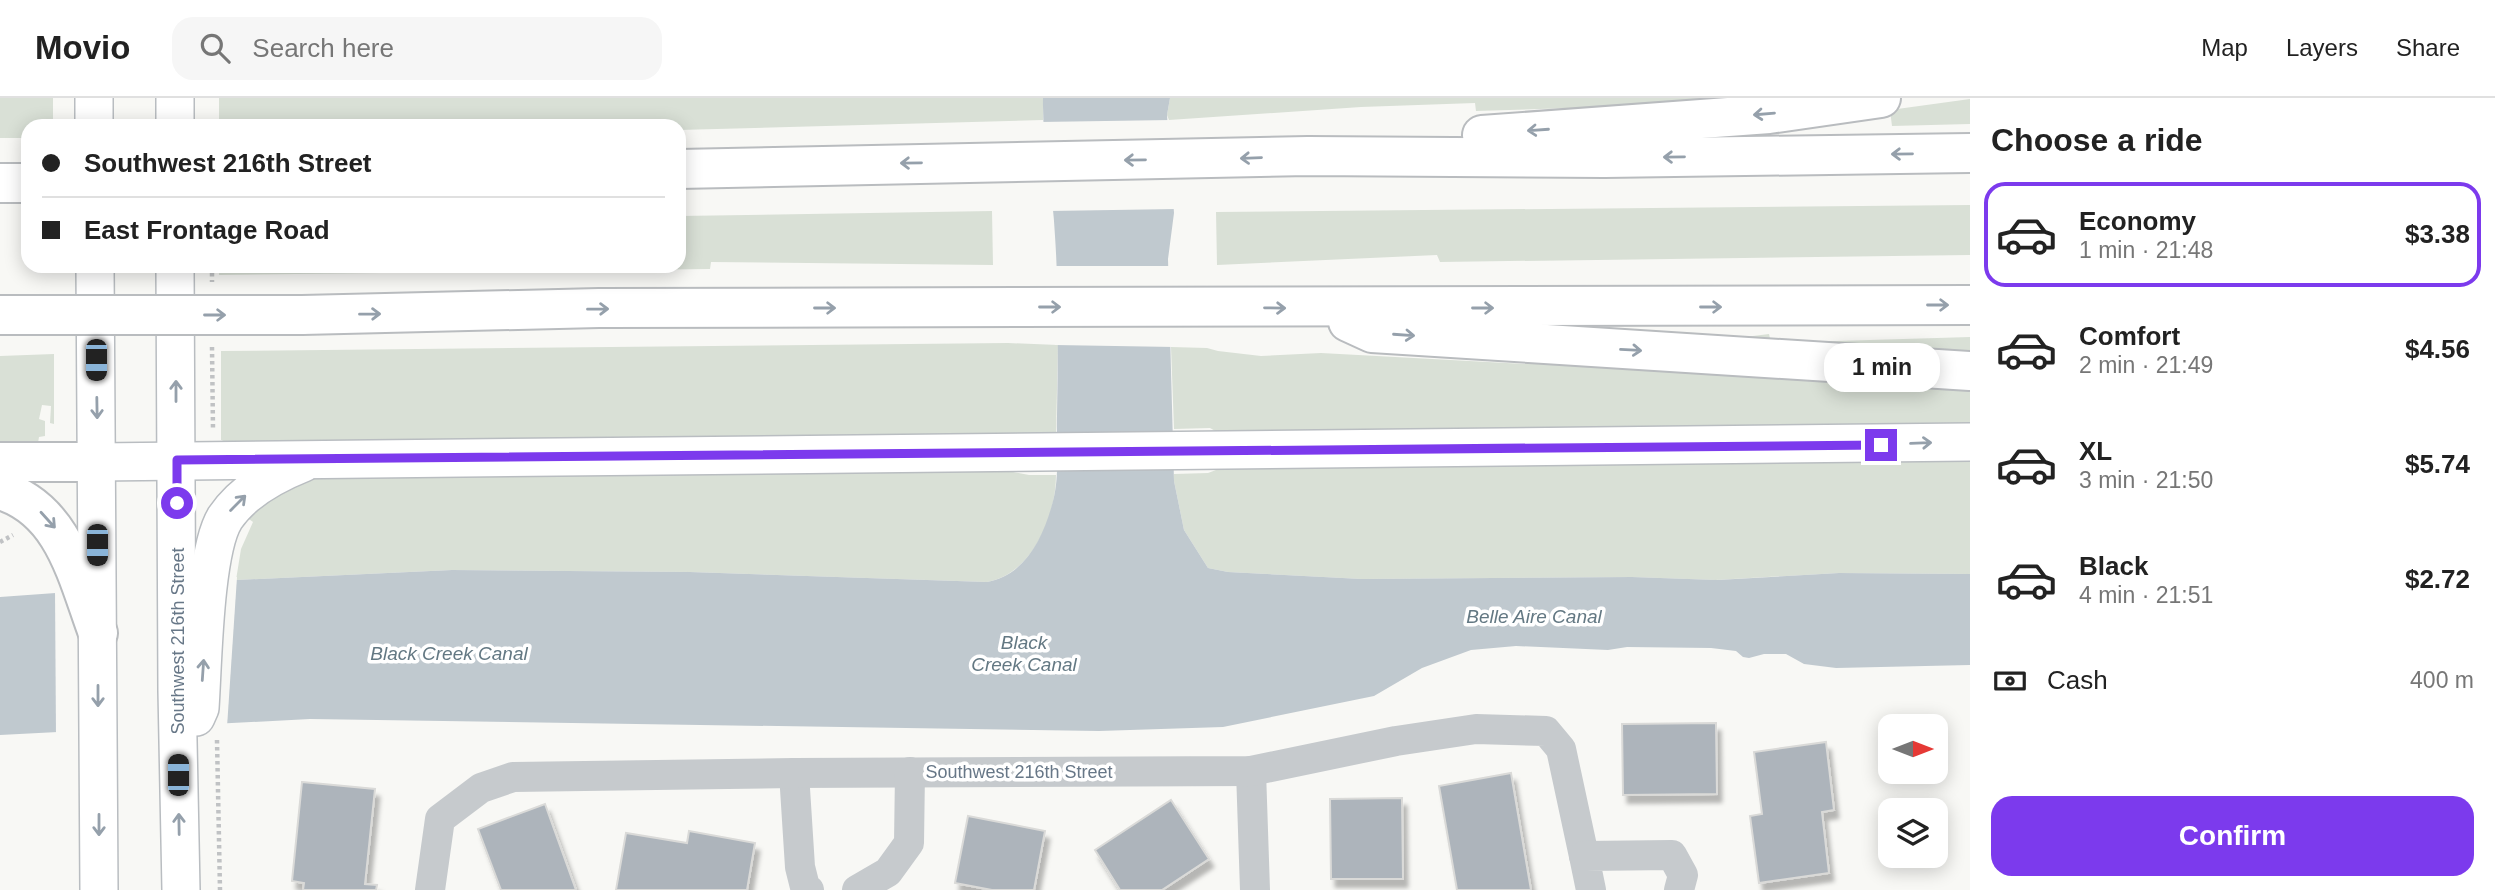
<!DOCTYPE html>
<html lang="en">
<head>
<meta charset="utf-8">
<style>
  body { margin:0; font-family:Helvetica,sans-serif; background:#f6f6f6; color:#222; height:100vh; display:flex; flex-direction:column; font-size:26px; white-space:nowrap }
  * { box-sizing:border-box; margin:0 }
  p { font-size:23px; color:#767676 }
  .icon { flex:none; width:38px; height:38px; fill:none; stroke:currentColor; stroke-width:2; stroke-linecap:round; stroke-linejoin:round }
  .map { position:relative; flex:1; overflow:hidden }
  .panel { display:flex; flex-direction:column; background:#fff; width:525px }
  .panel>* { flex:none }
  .guide { position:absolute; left:21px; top:21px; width:665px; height:154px; border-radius:21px; box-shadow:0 4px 18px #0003; display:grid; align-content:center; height:154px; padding:0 21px; background:#fff }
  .needle { width:46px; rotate:90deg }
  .buttons { position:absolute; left:1878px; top:616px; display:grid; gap:14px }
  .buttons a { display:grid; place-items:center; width:70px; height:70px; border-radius:14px; background:#fff; box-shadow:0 4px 18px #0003; font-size:35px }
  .end { position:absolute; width:32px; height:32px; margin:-16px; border:9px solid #7c3aed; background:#fff; box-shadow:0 0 0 4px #fff }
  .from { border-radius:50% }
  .bubble { position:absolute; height:49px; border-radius:21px; background:#fff; box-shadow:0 4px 18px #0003; font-size:23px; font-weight:700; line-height:49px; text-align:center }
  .car { position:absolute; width:21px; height:42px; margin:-21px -10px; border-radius:9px; box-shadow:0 0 5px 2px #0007; background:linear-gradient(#222 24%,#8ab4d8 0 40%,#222 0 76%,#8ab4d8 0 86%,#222 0) }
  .guide b { display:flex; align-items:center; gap:24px; height:66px; font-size:26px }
  .guide b+b { border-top:2px solid #e0e0e0 }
  .guide i { width:18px; height:18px; background:#222 }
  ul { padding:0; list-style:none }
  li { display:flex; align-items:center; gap:21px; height:105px; margin:0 14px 10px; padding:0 7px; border:4px solid transparent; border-radius:21px }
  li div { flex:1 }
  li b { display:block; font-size:26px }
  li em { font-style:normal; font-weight:700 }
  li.selected { border-color:#7c3aed }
  li>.icon { width:63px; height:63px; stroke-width:1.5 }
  h2 { padding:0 21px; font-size:32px; line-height:84px }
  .pay { display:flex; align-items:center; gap:18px; height:77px; padding:0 21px; font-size:26px }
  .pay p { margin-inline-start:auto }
  .cta { display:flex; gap:14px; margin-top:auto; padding:14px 21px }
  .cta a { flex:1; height:80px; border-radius:21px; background:#7c3aed; color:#fff; font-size:28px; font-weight:700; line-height:80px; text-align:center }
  header { display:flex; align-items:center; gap:42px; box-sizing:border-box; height:98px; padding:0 35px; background:#fff; border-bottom:2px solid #e0e0e0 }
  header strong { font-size:33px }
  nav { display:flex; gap:38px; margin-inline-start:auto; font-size:24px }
  .search { width:490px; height:63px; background:#f6f6f6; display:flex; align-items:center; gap:18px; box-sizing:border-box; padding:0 24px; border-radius:21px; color:#767676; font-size:26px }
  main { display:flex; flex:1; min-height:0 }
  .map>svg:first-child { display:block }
</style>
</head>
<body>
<header>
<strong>Movio</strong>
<div class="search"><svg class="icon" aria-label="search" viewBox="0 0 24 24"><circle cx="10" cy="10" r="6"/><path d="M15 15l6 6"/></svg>Search here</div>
<nav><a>Map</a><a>Layers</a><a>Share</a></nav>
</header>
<main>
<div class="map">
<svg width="1970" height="792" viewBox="0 0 1970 792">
  <defs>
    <filter id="shadow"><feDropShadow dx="4.5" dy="8" stdDeviation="2" flood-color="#0004"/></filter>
  </defs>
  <rect width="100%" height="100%" fill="#f8f8f5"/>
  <!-- green -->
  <g fill="#d9e0d6">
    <path d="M0,0H53V28H28V40H0Z"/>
    <path d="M219,0H1043V22L679,32V28H219Z"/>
    <path d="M1170,0H1721L1634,8L1476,13L1475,5L1361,9L1169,22L1167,17Z"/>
    <path d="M1970,1V26L1892,28L1890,12Z"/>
    <path d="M1970,107V157L1440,164L1437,157L1217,167L1216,114Z"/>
    <path d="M992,113L993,167L711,164L710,171L219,177V168H679V118Z"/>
    <path d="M1769,236L1771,245L1970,239V260L1735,245L1737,240Z"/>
    <path d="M1008,245L1058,247L1056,336L226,344L221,342V253Z"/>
    <path d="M1171,249L1207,250L1218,253L1261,258L1321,255L1525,266L1527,261L1970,288V325L1224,338L1210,330L1174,331Z"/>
    <path d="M54,256V326L50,325L51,308L42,307L39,321L45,323V338L39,339L38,345L0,346V258Z"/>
    <path d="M1970,359V476L1839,475L1716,482L1632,479L1362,481L1228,474L1208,470L1184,432L1174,383V376L1208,375L1224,369Z"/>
    <path d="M1003,372L1029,377H1056C1056,419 1032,476 987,484L690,474L452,472L236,482L241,451L253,424L242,416L311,377Z"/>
  </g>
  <!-- water -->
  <path fill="#c0c9cf" d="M1043,0H1170L1167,17L1174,115L1168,161L1174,383L1184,432L1208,470L1228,474L1362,481L1632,479L1717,482L1839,475L1970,476V567L1836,570L1804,566L1786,556H1764L1749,560L1743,559L1736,553L1711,550L1627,549L1608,552L1516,548L1471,552L1422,570L1374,598L1223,629L1099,633L310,621L0,637V499L236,482L452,472L690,474L987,484C1026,477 1044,438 1053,403C1060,376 1056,346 1057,318C1058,258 1059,198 1055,138C1053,91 1042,46 1043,0Z"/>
  <!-- pier -->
  <g fill="#f8f8f5">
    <path d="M1171,22L1177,111L1049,113L1040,24Z"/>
    <path d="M1053,168H1172L1175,249L1055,247Z"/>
    <path d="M237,479L227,629L56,638L55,492Z"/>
  </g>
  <!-- building -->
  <g fill="#adb4bb" stroke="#dadad8" stroke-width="2" filter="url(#shadow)">
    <path d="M1716,625L1717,696L1623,697L1622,626Z"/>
    <path d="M1826,644L1834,712L1822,714L1829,775L1759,785L1750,718L1762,716L1754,654Z"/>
    <path d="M1511,675L1531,792H1457L1439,688Z"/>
    <path d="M302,684L375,691L365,786L377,787L376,792H303L304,785L292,783Z"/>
    <path d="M1402,700L1403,781H1331L1330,701Z"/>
    <path d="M1171,702L1209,761L1162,792H1120L1095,752Z"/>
    <path d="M545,706L576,792H501L478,731Z"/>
    <path d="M968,718L1045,733L1034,792H992L955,785Z"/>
    <path d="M689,733L755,745L747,792H616L626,735L687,745Z"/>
  </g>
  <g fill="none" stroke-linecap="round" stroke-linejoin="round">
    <!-- major casing -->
    <g stroke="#b9bdc1" stroke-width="40">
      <g id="major">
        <path d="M94,0V28"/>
        <path d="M175,0V28"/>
        <path d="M95,168L99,792"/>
        <path d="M175,168L177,593L181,792"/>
        <path d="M97,364L1970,344"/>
        <path d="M196,619L200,610C203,567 204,454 225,420C243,393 273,377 303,365"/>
      </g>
    </g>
    <!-- highway casing -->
    <g stroke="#b9bcbf" stroke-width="42">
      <g id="highway">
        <path d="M1482,37L1769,16L1881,0"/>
        <path d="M679,71L1308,58L1605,60L1970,55"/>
        <path d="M0,85H28"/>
        <path d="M302,217L599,210L1970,207"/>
        <path d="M1348,224L1372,235L1970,273"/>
        <path d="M0,364H97"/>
        <path d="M0,392C64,411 77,479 98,535"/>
      </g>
    </g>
    <!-- path -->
    <g stroke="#c0c2c4" stroke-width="4.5" stroke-dasharray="3.5 3.5" stroke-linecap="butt">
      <path d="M212,168V184"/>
      <path d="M212,249L213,331"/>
      <path d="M0,444L13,437"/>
      <path d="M217,642L220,792"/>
    </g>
    <!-- minor -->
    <g stroke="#c6cacd" stroke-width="30">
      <path d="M1251,673L1255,792"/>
      <path d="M794,675L800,769L805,789L809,792"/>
      <path d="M430,792L440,721L481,690L513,679L794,675L1251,673L1396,643L1476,631L1546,633L1561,651L1584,758"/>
      <path d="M857,792L888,774L909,745L910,674"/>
      <path d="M1591,792L1584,758L1672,757L1683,777L1679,792"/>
    </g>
    <!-- major -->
    <use href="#major" stroke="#fff" stroke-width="37"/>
    <!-- highway -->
    <use href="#highway" stroke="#fff" stroke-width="38"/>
    <!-- highway-bridge casing -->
    <g stroke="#b9bcbf" stroke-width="42" stroke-linecap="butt">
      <path id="highway-bridge" d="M0,217H302"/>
    </g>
    <!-- highway-bridge -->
    <use href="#highway-bridge" stroke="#fff" stroke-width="38"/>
  </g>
  <!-- one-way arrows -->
  <defs><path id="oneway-shaft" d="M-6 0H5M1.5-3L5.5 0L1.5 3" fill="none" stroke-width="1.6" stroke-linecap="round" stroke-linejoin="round" transform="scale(1.75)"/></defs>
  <g stroke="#95a0ab">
    <use href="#oneway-shaft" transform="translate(1764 16) rotate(175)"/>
    <use href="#oneway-shaft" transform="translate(1538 32) rotate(176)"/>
    <use href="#oneway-shaft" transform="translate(1902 56) rotate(179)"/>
    <use href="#oneway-shaft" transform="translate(1674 59) rotate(179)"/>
    <use href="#oneway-shaft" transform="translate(1251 60) rotate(178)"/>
    <use href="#oneway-shaft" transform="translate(1135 62) rotate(179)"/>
    <use href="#oneway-shaft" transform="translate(911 65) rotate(179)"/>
    <use href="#oneway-shaft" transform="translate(1938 207)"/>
    <use href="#oneway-shaft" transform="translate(1050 209)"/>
    <use href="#oneway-shaft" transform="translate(1711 209)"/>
    <use href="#oneway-shaft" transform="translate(825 210)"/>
    <use href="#oneway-shaft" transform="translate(1275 210) rotate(1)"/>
    <use href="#oneway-shaft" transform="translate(1483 210)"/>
    <use href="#oneway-shaft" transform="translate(598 211) rotate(-1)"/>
    <use href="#oneway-shaft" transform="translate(370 216) rotate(-1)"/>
    <use href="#oneway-shaft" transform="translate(215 217)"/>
    <use href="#oneway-shaft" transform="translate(1404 237) rotate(4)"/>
    <use href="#oneway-shaft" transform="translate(1631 252) rotate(3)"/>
    <use href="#oneway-shaft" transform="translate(176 293) rotate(-90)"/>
    <use href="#oneway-shaft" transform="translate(97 310) rotate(89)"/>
    <use href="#oneway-shaft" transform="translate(1921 345) rotate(-2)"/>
    <use href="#oneway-shaft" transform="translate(238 405) rotate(-45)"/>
    <use href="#oneway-shaft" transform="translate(48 422) rotate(48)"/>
    <use href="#oneway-shaft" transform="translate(203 572) rotate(-86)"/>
    <use href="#oneway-shaft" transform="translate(98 598) rotate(90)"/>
    <use href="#oneway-shaft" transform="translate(179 726) rotate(-91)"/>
    <use href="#oneway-shaft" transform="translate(99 727) rotate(90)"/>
  </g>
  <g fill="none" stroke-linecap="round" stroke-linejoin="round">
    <!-- route -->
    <path stroke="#7c3aed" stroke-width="9" d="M177,405V362L1881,347"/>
  </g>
  <g text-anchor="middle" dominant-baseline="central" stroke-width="7" stroke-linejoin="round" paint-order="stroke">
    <!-- street labels -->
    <g font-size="18" fill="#677787" stroke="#fff">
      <text transform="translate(178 543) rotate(-90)">Southwest 216th Street</text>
      <text x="1019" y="674">Southwest 216th Street</text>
    </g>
    <!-- water labels -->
    <g font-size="19" font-style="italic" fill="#637883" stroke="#fff">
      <text x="1534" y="518">Belle Aire Canal</text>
      <text x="1024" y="544">Black<tspan x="1024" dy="22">Creek Canal</tspan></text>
      <text x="449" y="555">Black Creek Canal</text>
    </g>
  </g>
</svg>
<div class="buttons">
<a><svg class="needle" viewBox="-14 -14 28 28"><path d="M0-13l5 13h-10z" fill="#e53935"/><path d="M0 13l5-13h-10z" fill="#767676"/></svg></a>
<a><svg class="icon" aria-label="layers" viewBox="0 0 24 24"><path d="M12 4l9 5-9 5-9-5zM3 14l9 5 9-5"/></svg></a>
</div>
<i class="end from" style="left:177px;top:405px"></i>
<i class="end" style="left:1881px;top:347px"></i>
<div class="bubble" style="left:1824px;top:245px;width:116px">1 min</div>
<i class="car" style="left:96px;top:262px;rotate:180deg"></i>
<i class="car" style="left:97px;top:447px;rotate:180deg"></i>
<i class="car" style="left:178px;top:677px;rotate:0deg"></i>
<div class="guide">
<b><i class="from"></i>Southwest 216th Street</b>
<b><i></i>East Frontage Road</b>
</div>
</div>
<section class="panel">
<h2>Choose a ride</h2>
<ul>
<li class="selected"><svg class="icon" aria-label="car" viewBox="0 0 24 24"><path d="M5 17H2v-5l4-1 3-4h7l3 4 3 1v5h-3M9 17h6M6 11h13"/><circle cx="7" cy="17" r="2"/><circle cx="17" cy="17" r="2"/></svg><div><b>Economy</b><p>1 min · 21:48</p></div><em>$3.38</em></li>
<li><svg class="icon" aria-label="car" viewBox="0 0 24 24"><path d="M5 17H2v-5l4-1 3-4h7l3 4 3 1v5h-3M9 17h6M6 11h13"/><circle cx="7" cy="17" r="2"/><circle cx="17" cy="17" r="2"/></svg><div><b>Comfort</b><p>2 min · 21:49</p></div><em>$4.56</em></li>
<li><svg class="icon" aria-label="car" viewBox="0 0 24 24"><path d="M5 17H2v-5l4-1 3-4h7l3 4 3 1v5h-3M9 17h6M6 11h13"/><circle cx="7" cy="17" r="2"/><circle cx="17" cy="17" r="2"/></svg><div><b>XL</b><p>3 min · 21:50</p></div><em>$5.74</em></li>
<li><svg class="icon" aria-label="car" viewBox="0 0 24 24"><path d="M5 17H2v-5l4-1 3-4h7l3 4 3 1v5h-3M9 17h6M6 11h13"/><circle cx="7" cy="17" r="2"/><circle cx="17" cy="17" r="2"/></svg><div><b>Black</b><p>4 min · 21:51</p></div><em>$2.72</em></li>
</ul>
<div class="pay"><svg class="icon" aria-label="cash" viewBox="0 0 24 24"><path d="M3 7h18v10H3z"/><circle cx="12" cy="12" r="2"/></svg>Cash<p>400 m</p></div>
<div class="cta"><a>Confirm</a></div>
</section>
</main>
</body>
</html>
